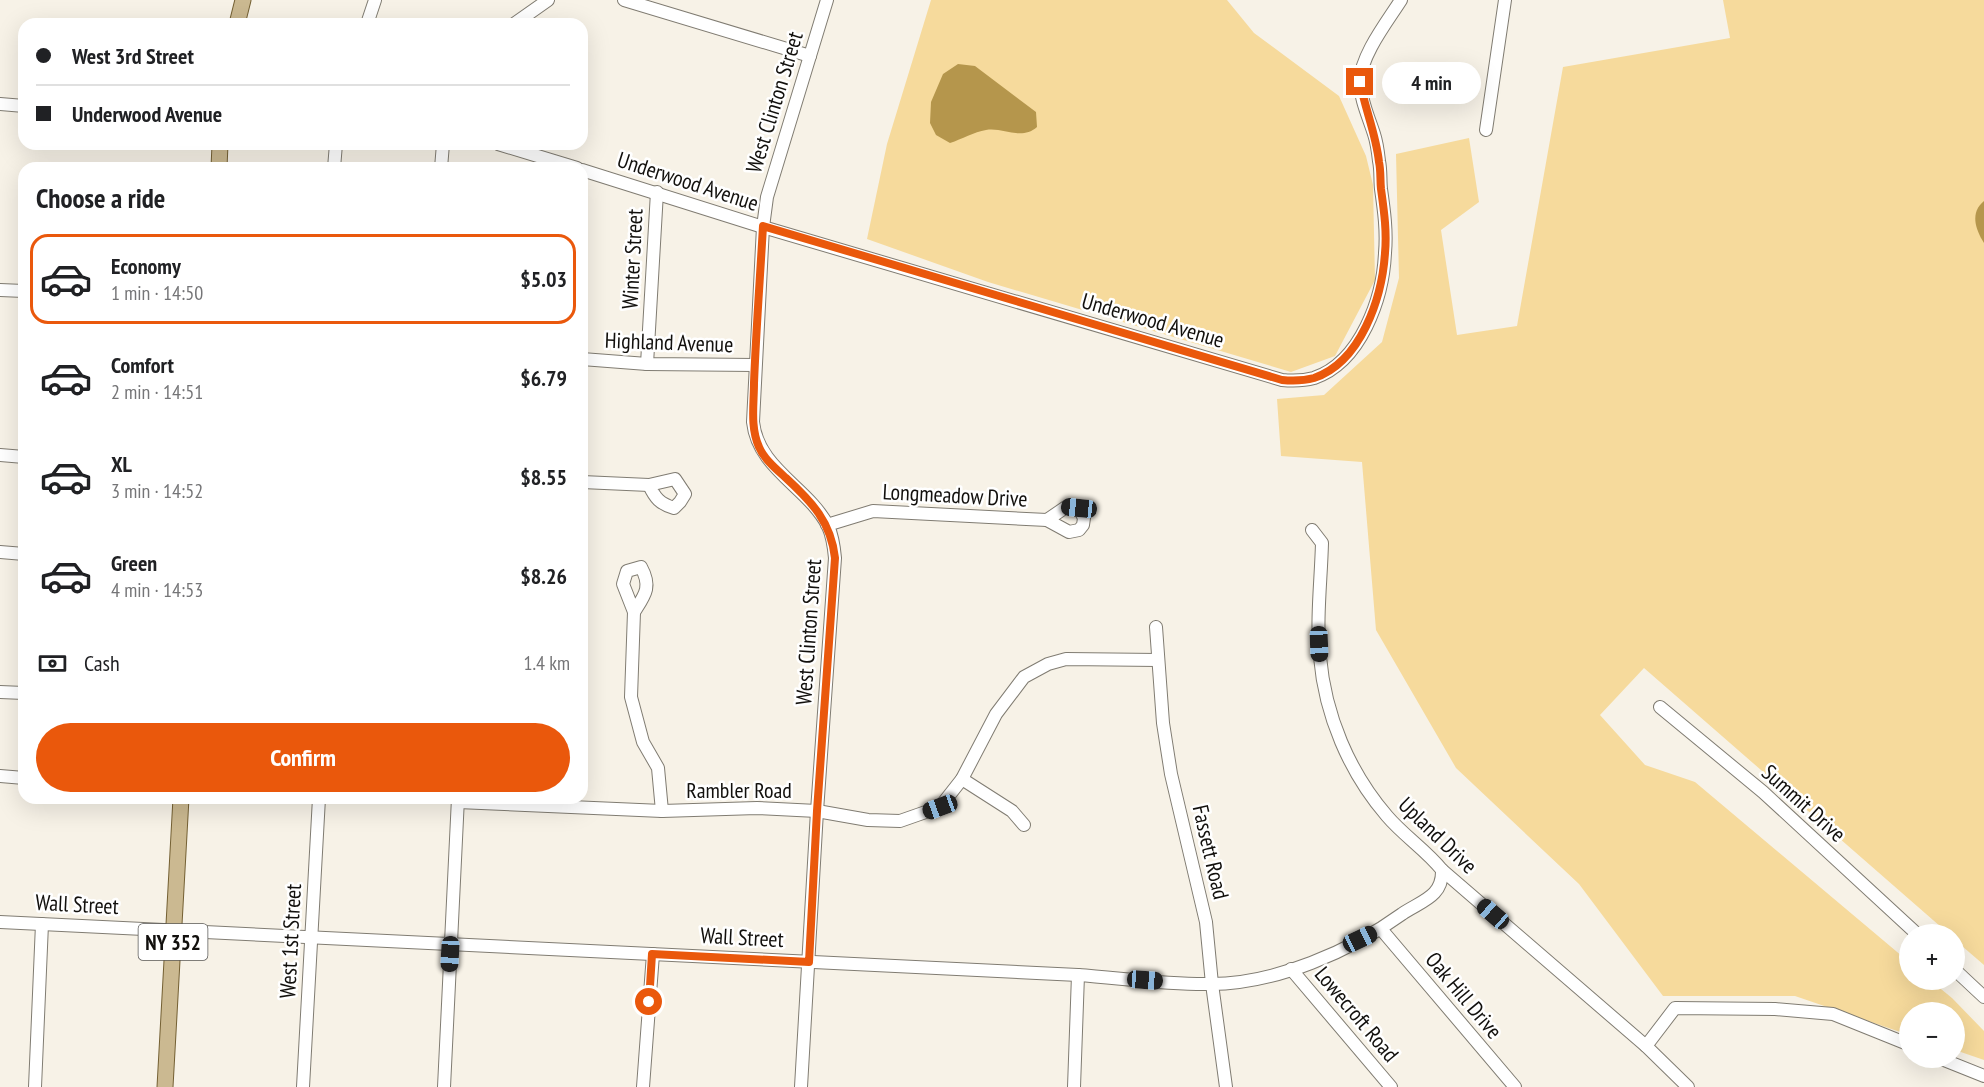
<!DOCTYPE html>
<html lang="en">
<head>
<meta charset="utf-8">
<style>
  body { margin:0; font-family:"PT Sans Narrow",sans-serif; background:#f2f2f2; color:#202124; height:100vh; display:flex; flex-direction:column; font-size:22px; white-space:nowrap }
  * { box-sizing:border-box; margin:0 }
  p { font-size:20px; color:#757577 }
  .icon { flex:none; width:33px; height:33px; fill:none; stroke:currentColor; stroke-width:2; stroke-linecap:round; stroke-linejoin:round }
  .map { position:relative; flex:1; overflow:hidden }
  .drawer { position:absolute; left:18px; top:162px; width:570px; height:642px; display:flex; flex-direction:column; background:#fff; border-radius:18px; box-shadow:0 6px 24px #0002 }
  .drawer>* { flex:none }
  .top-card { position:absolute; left:18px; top:18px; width:570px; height:132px; border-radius:18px; box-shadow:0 6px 24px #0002; display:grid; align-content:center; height:132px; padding:0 18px; background:#fff }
  .controls { position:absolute; left:1899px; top:924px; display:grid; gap:12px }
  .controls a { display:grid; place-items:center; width:66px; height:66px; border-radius:50%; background:#fff; box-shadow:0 6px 24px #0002; font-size:30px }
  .end { position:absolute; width:27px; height:27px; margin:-14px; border:8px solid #ea580c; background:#fff; box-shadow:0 0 0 3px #fff }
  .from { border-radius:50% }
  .bubble { position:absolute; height:42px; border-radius:21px; background:#fff; box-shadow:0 6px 24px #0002; font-size:20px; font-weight:700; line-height:42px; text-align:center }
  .car { position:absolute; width:18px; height:36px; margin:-18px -9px; border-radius:8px; box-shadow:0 0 4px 2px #0007; background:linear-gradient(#222 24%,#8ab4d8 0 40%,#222 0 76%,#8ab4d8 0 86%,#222 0) }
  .top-card b { display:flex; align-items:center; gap:21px; height:57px; font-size:22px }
  .top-card b+b { border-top:2px solid #e0e0e0 }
  .top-card i { width:15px; height:15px; background:#202124 }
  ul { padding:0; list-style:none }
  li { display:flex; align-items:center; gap:18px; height:90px; margin:0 12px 9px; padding:0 6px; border:3px solid transparent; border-radius:18px }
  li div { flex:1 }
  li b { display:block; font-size:22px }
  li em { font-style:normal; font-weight:700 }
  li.on { border-color:#ea580c }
  li>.icon { width:54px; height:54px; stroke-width:1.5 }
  h2 { padding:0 18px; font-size:27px; line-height:72px }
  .pay { display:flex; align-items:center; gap:15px; height:66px; padding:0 18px; font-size:22px }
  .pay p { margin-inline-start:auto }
  .button { display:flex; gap:12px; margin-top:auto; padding:12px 18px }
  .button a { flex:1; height:69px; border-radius:36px; background:#ea580c; color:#fff; font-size:24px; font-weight:700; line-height:69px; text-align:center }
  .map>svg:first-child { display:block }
</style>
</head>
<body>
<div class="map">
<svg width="1984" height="1087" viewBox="0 0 1984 1087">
  <rect width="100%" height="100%" fill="#f7f2e7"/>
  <!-- green -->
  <g fill="#f6da9c">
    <path d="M931,0H1227L1254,33L1339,96L1366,156L1373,185L1375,280L1335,356L1291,372L988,282L867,239L887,144Z"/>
    <path d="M1723,0H1984V965L1955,940L1954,934H1949L1644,668L1600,715L1645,765L1695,782L1909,962L1910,980H1930L1952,998L1984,1031V1060L1955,1050L1954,1012H1910L1909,1035L1795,996H1663L1579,884L1456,768L1376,630L1362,462L1281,456L1277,399L1324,395L1382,342L1399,278L1396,154L1469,138L1479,202L1441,230L1457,335L1517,326L1563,67L1730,38Z"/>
  </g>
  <!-- water -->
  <g fill="#b5964c">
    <path d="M958,64L975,66L1036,112L1037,127C1021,141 1004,127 986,130C974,132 962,139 950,143L936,135L930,123L931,102L943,74Z"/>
    <path d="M1984,201V243C1975,229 1970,212 1984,201Z"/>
  </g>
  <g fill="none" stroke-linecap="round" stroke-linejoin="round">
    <!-- minor casing -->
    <g stroke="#807c72" stroke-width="14">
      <g id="minor">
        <path d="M624,0L810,56"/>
        <path d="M367,24L375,0"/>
        <path d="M514,24L548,0"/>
        <path d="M0,104L24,106"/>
        <path d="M1486,130L1505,0"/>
        <path d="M498,144L577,168"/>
        <path d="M334,168L336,144"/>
        <path d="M441,168L443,144"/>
        <path d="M582,170L763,227L1282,380C1293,381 1303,381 1314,378C1361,362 1383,298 1385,253C1387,231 1384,210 1381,189C1380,180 1381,170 1379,161C1378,152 1377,143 1374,134C1369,118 1360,99 1360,81C1361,55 1387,22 1401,0"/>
        <path d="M0,290L24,291"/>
        <path d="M582,359L647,364L755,365"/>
        <path d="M647,364L657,192"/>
        <path d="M0,455L24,457"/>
        <path d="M675,479L685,494L680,502L674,508C660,504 655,498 649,485Z"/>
        <path d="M582,482L649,485"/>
        <path d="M1066,507L1079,508L1084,518L1083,525L1079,530L1069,532L1047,520Z"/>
        <path d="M827,525L873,511L1047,520"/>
        <path d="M1312,530L1322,543C1321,581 1316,620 1320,657C1325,715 1349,772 1387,816C1404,836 1426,850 1442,870L1646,1046L1688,1087"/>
        <path d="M0,552L24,554"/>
        <path d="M641,567C652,587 645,595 634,612L623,584L627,571Z"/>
        <path d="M634,612L631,697L643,742L658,768L662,811"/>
        <path d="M1156,627L1163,723L1171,774L1206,922L1212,984L1226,1087"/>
        <path d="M0,692L24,693"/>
        <path d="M1660,707L1763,792L1917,934"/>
        <path d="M0,776L24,778"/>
        <path d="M962,779L1012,811L1024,825"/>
        <path d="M458,802L662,811L757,808L817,811L868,820L900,821L940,807L962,779L996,714L1024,677L1048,664L1066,659L1158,660"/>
        <path d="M0,922L1078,975C1121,978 1167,985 1211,984C1275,984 1351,951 1402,914C1421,901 1443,897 1442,870"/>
        <path d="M1381,929L1515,1087"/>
        <path d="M1291,969L1391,1087"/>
        <path d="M1954,969L1984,997"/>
        <path d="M1646,1046L1675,1008L1775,1009L1833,1014L1910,1045"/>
        <path d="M1939,1058L1984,1076"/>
        <path d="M35,1087L42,924"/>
        <path d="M303,1087L319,798"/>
        <path d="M444,1087L458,798"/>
        <path d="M643,1087L653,954"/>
        <path d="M801,1087L817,811L835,558C834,547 833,537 828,526C808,487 758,469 753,422L763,227L767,197L827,0"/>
        <path d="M1074,1087L1078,975"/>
      </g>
    </g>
    <!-- major casing -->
    <g stroke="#746033" stroke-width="17">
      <g id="major">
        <path d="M237,24L243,0"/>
        <path d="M219,168L220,144"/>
        <path d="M165,1087L181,798"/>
      </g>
    </g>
    <!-- minor -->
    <use href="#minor" stroke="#fff" stroke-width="12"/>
    <!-- major -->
    <use href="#major" stroke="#cbb991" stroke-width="15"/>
  </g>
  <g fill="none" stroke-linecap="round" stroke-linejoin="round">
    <!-- route -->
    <path stroke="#ea580c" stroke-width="8" d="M649,1002L652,954L809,962L817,811L835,558C831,522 812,502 786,478C776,469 764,459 759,447C750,427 754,404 754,383C756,331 760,279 763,226L1282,380C1293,381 1303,381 1314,378C1361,362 1382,298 1385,253C1387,231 1384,211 1381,189C1380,180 1381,171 1379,162C1376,134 1365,109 1360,82"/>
  </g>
  <g text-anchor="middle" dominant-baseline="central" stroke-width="5" stroke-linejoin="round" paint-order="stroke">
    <!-- shield labels -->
    <rect fill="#fff" stroke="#595856" stroke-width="1.5" x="138.5" y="924" width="69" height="36" rx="4.5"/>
    <g font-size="21" font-weight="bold" fill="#12100d">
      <text x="173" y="942">NY 352</text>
    </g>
    <!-- street labels -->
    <g font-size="22" fill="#12100d" stroke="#fff">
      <text transform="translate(774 102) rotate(-73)">West Clinton Street</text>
      <text transform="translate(688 181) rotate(18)">Underwood Avenue</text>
      <text transform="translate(632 259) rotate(-87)">Winter Street</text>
      <text transform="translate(1153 320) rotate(16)">Underwood Avenue</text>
      <text transform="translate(669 342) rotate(2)">Highland Avenue</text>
      <text transform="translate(955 495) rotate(3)">Longmeadow Drive</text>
      <text transform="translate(808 632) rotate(-86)">West Clinton Street</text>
      <text x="739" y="790">Rambler Road</text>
      <text transform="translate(1804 803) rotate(42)">Summit Drive</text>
      <text transform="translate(1438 835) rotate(44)">Upland Drive</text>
      <text transform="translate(1211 852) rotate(77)">Fassett Road</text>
      <text transform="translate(77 904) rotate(3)">Wall Street</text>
      <text transform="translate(742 937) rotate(3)">Wall Street</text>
      <text transform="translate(290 941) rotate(-87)">West 1st Street</text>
      <text transform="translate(1464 995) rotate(50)">Oak Hill Drive</text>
      <text transform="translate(1357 1014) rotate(50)">Lowecroft Road</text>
    </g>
  </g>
</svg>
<div class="controls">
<a>+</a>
<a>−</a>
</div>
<i class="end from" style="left:649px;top:1002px"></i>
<i class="end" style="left:1360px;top:82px"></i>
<div class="bubble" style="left:1382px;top:62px;width:99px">4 min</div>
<i class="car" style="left:1079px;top:508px;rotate:276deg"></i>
<i class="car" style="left:1319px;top:644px;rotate:178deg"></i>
<i class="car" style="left:940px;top:807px;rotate:250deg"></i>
<i class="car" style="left:1493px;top:914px;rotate:311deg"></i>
<i class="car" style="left:1360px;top:939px;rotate:65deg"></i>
<i class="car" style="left:450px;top:954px;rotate:183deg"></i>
<i class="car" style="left:1145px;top:980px;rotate:94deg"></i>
<div class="top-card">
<b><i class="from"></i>West 3rd Street</b>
<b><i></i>Underwood Avenue</b>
</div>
<section class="drawer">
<h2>Choose a ride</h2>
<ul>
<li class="on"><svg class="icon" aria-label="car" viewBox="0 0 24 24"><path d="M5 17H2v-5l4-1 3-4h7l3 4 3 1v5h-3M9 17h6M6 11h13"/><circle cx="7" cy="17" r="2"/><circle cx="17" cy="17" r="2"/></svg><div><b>Economy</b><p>1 min · 14:50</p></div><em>$5.03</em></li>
<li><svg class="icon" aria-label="car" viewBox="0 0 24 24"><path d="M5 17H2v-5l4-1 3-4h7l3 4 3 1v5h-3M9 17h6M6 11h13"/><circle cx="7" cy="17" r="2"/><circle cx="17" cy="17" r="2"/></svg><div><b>Comfort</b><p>2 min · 14:51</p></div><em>$6.79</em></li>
<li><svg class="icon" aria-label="car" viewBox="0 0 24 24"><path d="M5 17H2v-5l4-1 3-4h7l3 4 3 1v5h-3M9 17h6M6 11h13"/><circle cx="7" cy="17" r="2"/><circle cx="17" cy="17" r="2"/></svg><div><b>XL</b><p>3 min · 14:52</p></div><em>$8.55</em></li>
<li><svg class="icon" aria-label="car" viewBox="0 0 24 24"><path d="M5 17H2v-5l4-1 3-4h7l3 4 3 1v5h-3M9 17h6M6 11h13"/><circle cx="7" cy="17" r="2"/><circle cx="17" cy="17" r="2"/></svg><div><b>Green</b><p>4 min · 14:53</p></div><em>$8.26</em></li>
</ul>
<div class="pay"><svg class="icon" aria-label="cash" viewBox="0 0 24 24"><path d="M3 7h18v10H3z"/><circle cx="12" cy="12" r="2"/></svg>Cash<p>1.4 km</p></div>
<div class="button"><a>Confirm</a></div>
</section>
</div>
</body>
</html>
